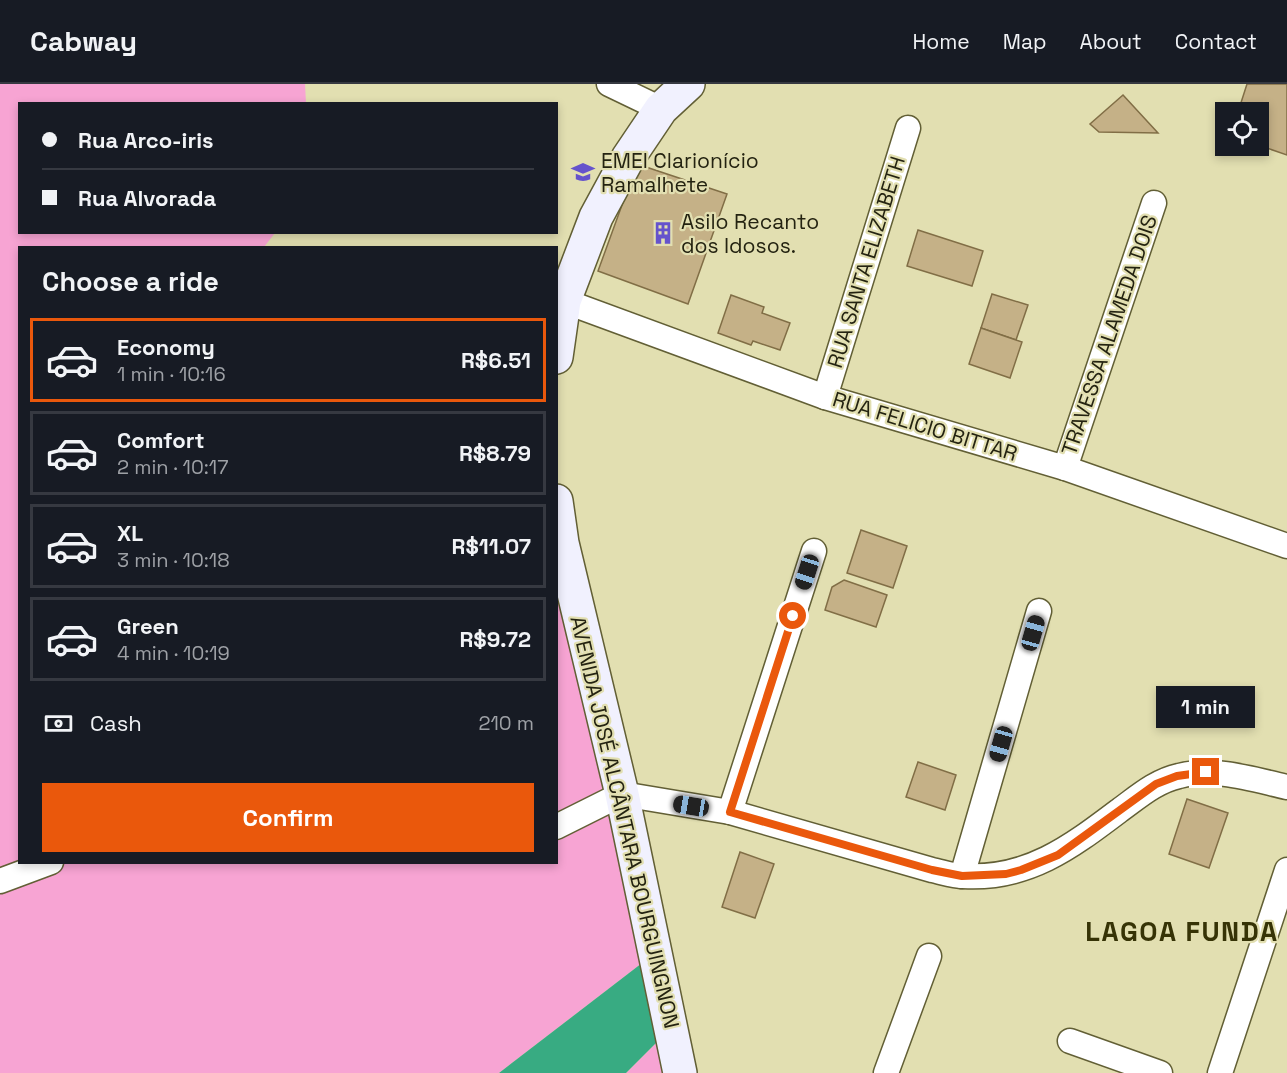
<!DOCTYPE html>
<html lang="en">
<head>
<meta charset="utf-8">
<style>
  body { margin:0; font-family:"Space Grotesk",sans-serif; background:#20242c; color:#f1f3f6; height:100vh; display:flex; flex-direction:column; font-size:22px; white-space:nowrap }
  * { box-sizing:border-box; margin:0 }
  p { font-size:20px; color:#9ea1a6 }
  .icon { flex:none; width:33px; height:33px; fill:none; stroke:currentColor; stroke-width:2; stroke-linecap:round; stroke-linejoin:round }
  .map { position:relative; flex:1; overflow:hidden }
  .panel { position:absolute; left:18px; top:162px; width:540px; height:618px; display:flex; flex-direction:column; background:#171b24; border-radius:0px; box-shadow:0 3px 9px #0003 }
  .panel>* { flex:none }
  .banner { position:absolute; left:18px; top:18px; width:540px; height:132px; border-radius:0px; box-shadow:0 3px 9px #0003; display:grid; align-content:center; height:132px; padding:0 24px; background:#171b24 }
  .fabs { position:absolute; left:1215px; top:18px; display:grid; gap:12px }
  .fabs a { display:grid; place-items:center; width:54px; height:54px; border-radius:0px; background:#171b24; box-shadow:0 3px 9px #0003; font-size:30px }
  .end { position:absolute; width:27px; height:27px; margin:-14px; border:8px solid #ea580c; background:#fff; box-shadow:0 0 0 3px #fff }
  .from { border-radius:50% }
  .bubble { position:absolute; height:42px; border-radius:0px; background:#171b24; box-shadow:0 3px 9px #0003; font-size:20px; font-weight:700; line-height:42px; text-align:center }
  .car { position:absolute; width:18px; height:36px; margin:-18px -9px; border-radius:8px; box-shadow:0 0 4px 2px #0007; background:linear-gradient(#222 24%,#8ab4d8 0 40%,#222 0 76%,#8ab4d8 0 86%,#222 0) }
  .banner b { display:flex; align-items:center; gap:21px; height:57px; font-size:22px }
  .banner b+b { border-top:2px solid #363941 }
  .banner i { width:15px; height:15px; background:#f1f3f6 }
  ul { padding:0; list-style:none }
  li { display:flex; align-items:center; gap:18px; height:84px; margin:0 12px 9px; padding:0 12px; border:3px solid #363941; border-radius:0px }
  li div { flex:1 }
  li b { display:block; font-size:22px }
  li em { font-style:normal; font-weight:700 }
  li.on { border-color:#ea580c }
  li>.icon { width:54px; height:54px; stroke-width:1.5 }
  h2 { padding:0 24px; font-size:27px; line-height:72px }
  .pay { display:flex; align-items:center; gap:15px; height:66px; padding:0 24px; font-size:22px }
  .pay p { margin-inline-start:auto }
  .action { display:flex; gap:12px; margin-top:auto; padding:12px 24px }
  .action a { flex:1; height:69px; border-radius:0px; background:#ea580c; color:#fff; font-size:24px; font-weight:700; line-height:69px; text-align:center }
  header { display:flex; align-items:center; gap:36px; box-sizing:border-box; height:84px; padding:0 30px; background:#171b24; border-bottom:2px solid #363941 }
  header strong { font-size:28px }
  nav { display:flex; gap:33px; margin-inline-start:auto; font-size:21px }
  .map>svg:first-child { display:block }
</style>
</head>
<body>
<header>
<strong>Cabway</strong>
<nav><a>Home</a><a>Map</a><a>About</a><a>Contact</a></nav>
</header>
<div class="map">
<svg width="1287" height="989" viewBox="0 0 1287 989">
  <rect width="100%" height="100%" fill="#e2dfb1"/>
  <!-- green -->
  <g fill="#f7a4d3">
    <path d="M0,0H305L306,19L20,20V148L275,149L264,163L20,164V778H556L557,498L646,876L499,989H0Z"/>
    <path d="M662,953L669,989H626Z"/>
  </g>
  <!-- water -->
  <path fill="#38ab82" d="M646,876L662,953L626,989H499Z"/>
  <!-- building -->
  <g fill="#c5b187" stroke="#816e46" stroke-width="1.5">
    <path d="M1247,0H1287V71L1258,61V28H1238Z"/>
    <path d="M1123,11L1158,49L1099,48L1090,40Z"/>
    <path d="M640,81L727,110L688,220L598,187L630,99Z"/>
    <path d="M918,146L983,167L972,202L907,182Z"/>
    <path d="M992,210L1028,221L1016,256L981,244Z"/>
    <path d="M731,211L764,223L762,229L790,239L780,266L753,257L751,261L718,249Z"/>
    <path d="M981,244L1022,258L1010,294L969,280Z"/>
    <path d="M861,446L907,462L893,504L847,489Z"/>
    <path d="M844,496L887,511L876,543L825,526L832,503Z"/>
    <path d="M918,678L956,691L945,726L906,713Z"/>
    <path d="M1187,715L1228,729L1209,784L1169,770Z"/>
    <path d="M740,768L774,780L755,834L722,823Z"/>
  </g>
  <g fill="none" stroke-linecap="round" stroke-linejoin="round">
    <!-- street casing -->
    <g stroke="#625f35" stroke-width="27">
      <g id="street">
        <path d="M609,0L661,25"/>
        <path d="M564,217L825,313L1065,384L1287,462"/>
        <path d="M825,313L908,44"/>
        <path d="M1065,384L1154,119"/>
        <path d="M730,728L814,467"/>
        <path d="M556,743L622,710L730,728L932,786C942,788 953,792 963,792C1028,796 1071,763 1120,726C1138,713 1156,697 1179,692C1215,683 1251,695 1287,703"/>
        <path d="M962,792L1039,527"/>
        <path d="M0,797L51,778"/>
        <path d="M1070,957L1160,989"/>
        <path d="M886,989L929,872"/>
        <path d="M1220,989L1287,786"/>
      </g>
    </g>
    <!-- secondary casing -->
    <g stroke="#625f35" stroke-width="36">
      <g id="secondary">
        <path d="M556,273L564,217L596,133L628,74L661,25L688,0"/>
        <path d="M556,417L562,459L622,710L680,989"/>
      </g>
    </g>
    <!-- street -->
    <use href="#street" stroke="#fff" stroke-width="24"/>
    <!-- secondary -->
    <use href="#secondary" stroke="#f1f1fe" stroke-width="33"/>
  </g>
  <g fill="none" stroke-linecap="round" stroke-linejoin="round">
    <!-- route -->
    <path stroke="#ea580c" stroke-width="8" d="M793,532L730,728L932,786L962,792L1006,790L1021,786L1058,771L1156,700L1177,692L1206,688"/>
  </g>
  <!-- icons -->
  <defs>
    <g id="school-bare" transform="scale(1.8)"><path d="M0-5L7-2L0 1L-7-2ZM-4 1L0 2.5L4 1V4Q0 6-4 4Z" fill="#6553cc" stroke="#e2dfb1" stroke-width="2.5" paint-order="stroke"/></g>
    <g id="building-bare" transform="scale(1.8)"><path d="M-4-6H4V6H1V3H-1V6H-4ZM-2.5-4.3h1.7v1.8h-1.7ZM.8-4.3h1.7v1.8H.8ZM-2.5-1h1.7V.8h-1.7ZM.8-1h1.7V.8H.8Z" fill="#6553cc" stroke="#e2dfb1" stroke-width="2.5" paint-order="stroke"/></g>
  </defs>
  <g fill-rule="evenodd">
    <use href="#school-bare" x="583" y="88"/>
    <use href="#building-bare" x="663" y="149"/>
  </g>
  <g text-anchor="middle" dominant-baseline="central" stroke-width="4.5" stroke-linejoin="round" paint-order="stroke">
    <!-- poi labels -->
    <g font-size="21" fill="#242311" stroke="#e2dfb1" text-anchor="start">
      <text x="601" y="76">EMEI Clarionício<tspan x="601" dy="24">Ramalhete</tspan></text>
      <text x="681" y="137">Asilo Recanto<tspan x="681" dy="24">dos Idosos.</tspan></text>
    </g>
    <!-- street labels -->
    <g font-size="21" fill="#242311" stroke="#e2dfb1">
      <text transform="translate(866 178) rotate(-73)">RUA SANTA ELIZABETH</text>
      <text transform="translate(1109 251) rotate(-71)">TRAVESSA ALAMEDA DOIS</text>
      <text transform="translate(925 342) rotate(17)">RUA FELICIO BITTAR</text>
      <text transform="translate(625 738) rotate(77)">AVENIDA JOSÉ ALCÂNTARA BOURGUINGNON</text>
    </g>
    <!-- district labels -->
    <g font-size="27" font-weight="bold" letter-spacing="1.5" fill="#363306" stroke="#e2dfb1">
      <text x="1182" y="847">LAGOA FUNDA</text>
    </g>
  </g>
</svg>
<div class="fabs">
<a><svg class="icon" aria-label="locate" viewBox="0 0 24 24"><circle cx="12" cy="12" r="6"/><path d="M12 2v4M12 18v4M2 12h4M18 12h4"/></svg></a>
</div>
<i class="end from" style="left:793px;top:532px"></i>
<i class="end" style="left:1206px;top:688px"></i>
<div class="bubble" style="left:1156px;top:602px;width:99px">1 min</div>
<i class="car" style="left:807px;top:488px;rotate:198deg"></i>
<i class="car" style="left:1033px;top:549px;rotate:16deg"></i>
<i class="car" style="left:1001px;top:660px;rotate:196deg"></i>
<i class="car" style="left:691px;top:722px;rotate:279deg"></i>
<div class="banner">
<b><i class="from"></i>Rua Arco-iris</b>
<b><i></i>Rua Alvorada</b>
</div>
<section class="panel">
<h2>Choose a ride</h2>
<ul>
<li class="on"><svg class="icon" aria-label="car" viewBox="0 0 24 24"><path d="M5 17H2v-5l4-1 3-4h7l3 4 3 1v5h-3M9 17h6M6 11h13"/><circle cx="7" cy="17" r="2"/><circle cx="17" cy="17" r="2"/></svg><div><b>Economy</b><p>1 min · 10:16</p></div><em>R$6.51</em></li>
<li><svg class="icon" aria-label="car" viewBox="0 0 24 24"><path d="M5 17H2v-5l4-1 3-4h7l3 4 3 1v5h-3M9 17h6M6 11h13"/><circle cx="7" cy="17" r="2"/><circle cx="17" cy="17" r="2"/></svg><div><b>Comfort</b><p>2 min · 10:17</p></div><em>R$8.79</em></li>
<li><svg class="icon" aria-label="car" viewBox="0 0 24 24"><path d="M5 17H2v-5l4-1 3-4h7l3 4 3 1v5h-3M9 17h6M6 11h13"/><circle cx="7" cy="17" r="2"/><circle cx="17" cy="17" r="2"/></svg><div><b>XL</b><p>3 min · 10:18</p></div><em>R$11.07</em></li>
<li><svg class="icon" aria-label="car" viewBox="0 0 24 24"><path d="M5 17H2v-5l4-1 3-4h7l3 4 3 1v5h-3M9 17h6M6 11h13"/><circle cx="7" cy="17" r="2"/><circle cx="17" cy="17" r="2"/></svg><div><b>Green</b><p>4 min · 10:19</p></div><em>R$9.72</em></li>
</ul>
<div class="pay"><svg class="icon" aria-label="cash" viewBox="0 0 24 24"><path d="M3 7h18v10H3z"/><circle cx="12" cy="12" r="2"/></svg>Cash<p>210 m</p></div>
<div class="action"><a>Confirm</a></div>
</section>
</div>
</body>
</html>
